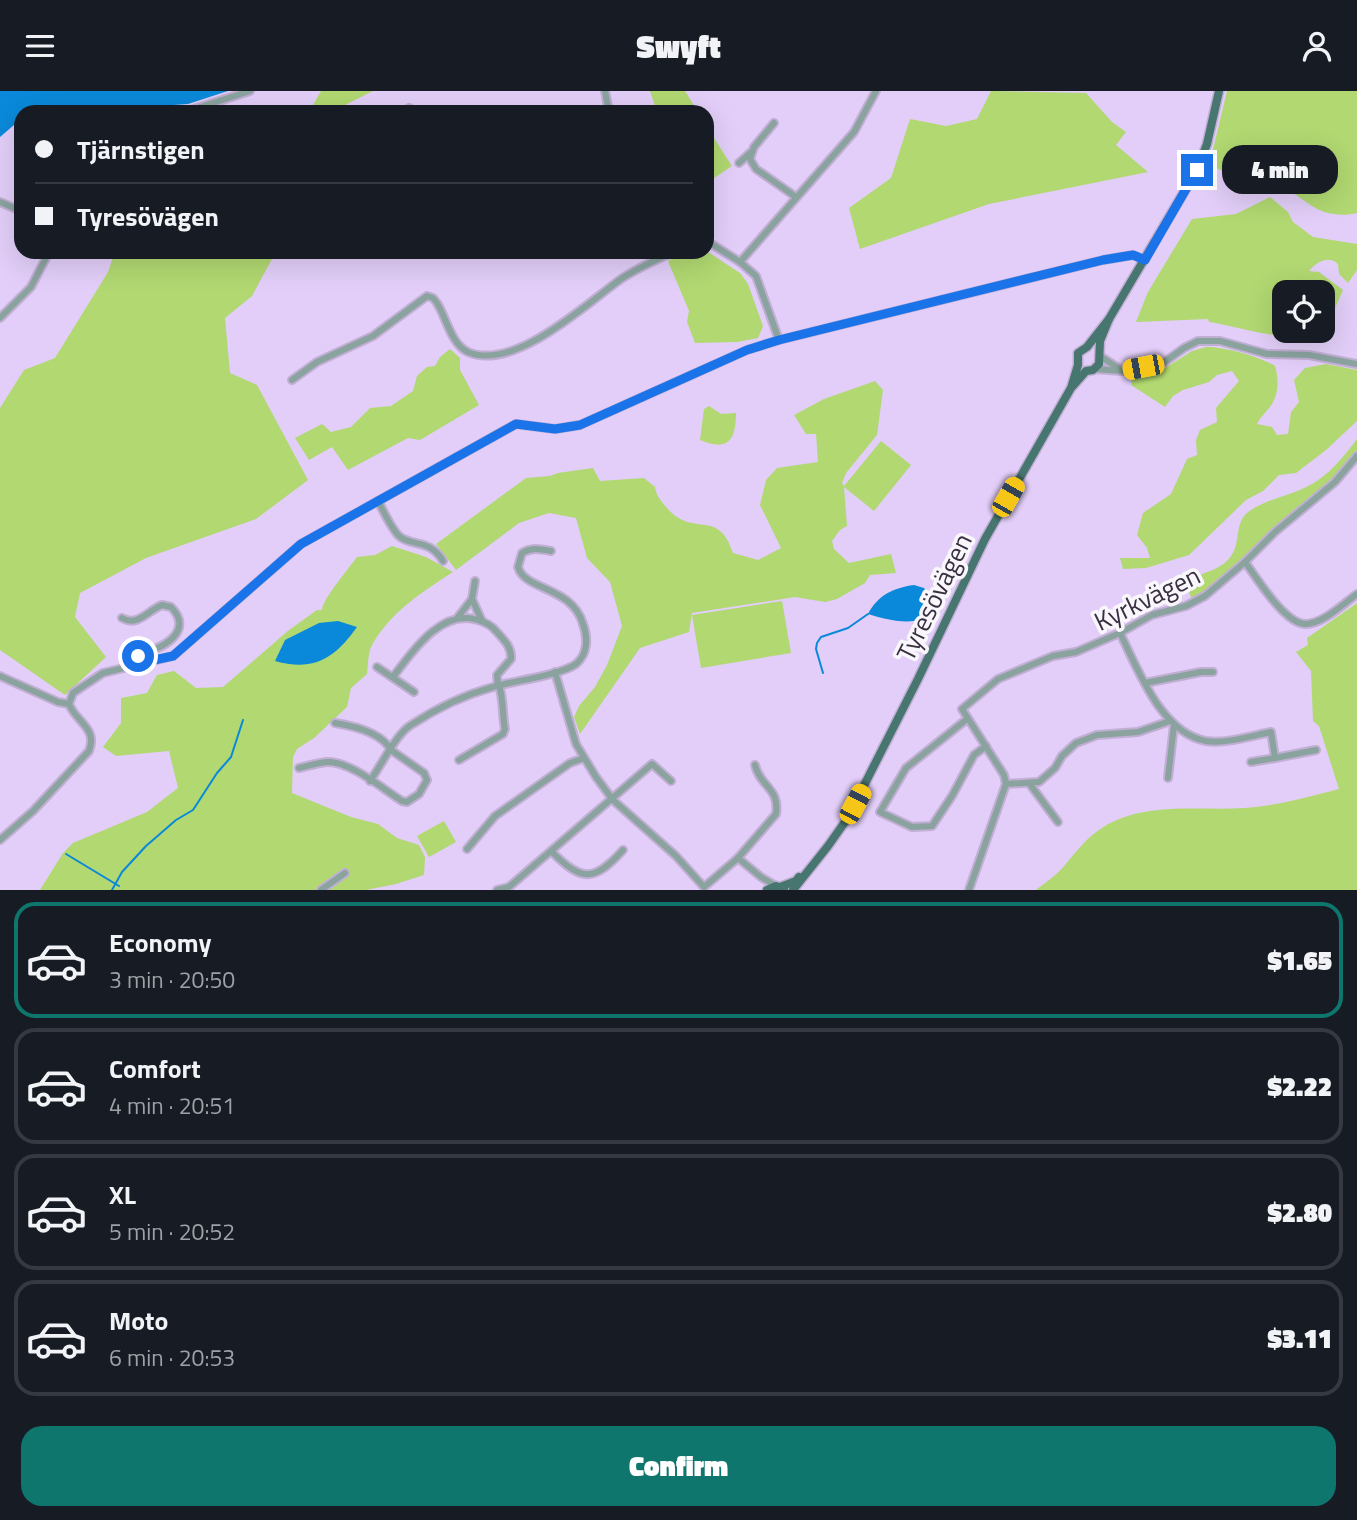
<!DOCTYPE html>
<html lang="en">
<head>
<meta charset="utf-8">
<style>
  body { margin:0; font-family:"Titillium Web",sans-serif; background:#242831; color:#f1f3f6; height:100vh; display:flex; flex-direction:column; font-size:26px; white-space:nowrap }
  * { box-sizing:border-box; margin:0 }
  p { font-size:23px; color:#9ea1a6 }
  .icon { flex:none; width:38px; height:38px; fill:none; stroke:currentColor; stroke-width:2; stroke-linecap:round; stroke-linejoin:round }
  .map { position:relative; height:799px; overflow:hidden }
  .details { display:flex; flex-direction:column; background:#171b24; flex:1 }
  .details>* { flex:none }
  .guide { position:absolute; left:14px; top:14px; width:700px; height:154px; border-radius:21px; box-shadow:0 7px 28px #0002; display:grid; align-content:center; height:154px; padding:0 21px; background:#171b24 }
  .controls { position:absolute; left:1272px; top:189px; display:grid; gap:14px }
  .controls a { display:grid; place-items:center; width:63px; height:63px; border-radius:14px; background:#171b24; box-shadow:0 7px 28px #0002; font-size:35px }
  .end { position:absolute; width:32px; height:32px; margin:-16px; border:9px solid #1a73e8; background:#fff; box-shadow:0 0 0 4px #fff }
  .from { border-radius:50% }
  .bubble { position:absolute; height:49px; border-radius:21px; background:#171b24; box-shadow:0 7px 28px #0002; font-size:23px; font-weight:800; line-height:49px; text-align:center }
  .car { position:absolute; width:21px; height:42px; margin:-21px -10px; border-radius:9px; box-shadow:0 0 5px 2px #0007; background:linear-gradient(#f5c518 24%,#345 0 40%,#f5c518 0 76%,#345 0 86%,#f5c518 0) }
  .guide b { display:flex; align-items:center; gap:24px; height:66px; font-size:26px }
  .guide b+b { border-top:2px solid #363941 }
  .guide i { width:18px; height:18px; background:#f1f3f6 }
  ul { padding:12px 0 0; list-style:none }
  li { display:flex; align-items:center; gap:21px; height:116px; margin:0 14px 10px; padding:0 7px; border:4px solid #363941; border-radius:21px }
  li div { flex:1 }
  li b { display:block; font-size:26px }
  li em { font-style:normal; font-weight:800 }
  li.selected { border-color:#0f766e }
  li>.icon { width:63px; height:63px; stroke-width:1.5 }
  .cta { display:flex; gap:14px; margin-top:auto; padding:14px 21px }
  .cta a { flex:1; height:80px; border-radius:21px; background:#0f766e; color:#fff; font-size:28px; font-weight:800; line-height:80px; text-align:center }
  header { display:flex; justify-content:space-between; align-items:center; height:91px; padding:0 21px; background:#171b24; font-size:32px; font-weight:800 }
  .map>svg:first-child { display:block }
</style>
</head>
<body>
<header><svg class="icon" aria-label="menu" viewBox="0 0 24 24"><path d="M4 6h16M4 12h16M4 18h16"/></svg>Swyft<svg class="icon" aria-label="person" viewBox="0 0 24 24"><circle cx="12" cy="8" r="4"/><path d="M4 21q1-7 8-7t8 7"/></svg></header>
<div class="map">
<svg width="1357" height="799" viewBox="0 0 1357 799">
  <rect width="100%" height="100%" fill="#e2cef8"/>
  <!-- green -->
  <g fill="#b1d871">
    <path d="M321,0H373L331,21H309Z"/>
    <path d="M650,0H685L698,21H657Z"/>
    <path d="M991,0L1086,2L1112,31L1126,41L1116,54L1148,81L989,113L860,158L849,117L891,87L910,28L946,35L977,28Z"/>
    <path d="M1227,0H1357V122C1345,125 1336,124 1324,121C1307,115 1294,99 1276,93C1254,84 1226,89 1210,71Z"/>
    <path d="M707,36L732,75L708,91H707Z"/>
    <path d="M1270,106L1288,121L1293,131L1313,146L1357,153V179L1348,192L1339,183L1338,173C1329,164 1316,171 1309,180L1319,181L1343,199L1332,224L1324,234L1323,201H1284V240H1316C1279,253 1245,236 1209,231L1208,228L1136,231L1148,201L1192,128L1236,123Z"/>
    <path d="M115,161H283L273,166L252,205L225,227L230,282L257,294L308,389L256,428L146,467L80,502L75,526L106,566L65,604L0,559V317L24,279L55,267L108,181Z"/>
    <path d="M684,161H708L740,182L748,193L763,235L758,247L737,251L695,252L687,231L689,220L668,170Z"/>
    <path d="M1206,256C1226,256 1258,265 1275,275C1278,285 1279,299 1274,309C1271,317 1262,323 1257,333L1272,336L1277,344L1288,343L1291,321L1299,311L1294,289L1305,277L1326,273L1357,279V330L1326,359L1296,382L1279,384L1263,400L1246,409L1189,464L1146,477L1123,478L1120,467H1150L1147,457L1137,444L1143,422L1171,403L1187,368L1197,364L1196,349L1200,339L1217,331L1216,317L1239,290L1232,280L1217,284L1209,291L1183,299L1173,305L1165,316L1131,294L1132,287L1165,277L1192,260Z"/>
    <path d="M450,258L460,267V279L479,314L420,349L408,347L348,379L332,356L309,369L295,347L322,333L331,341L351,336L370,317L391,315L413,300L417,285L427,276L435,275L440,266Z"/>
    <path d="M875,290L883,299L877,344L846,382L842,392L844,395L881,350L911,374L874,420L844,396L847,435L840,439L832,450L834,458L849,472L891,463L896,482L870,484L865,492L837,508L825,511L795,506L692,522L689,541L640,557L580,643L574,626L579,615L595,596L607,574L622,535L610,491L587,467L576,427L549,422L519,432L456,479L436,453L526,387L550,385L558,382L593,377L600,390L644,387L655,396C656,404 660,408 665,415C668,418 673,424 677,426C700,441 720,422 733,462L758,469L781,457L760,414L766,389L777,377L818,371L816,343H806L794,324L824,308Z"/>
    <path d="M709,315L721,323L736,322C736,349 728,361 700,349L704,318Z"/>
    <path d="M1357,348V361L1334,388L1272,439L1206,502L1192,509L1188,498L1194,486C1207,481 1223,477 1231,465C1241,452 1234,432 1248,421C1264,409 1285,406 1302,398C1326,388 1342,368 1357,348Z"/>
    <path d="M392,455L426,466L453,481C422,501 389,522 371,556C368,563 368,575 367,583L351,597L347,616L314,647L297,658L293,666L292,702L351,726L378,733L397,747L419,754L425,766L424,784L396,793L366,799H40L63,762L73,752L147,721L178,697L169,660L116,665L103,656L121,632V607L147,602L157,584L174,580L196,597L223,596L289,539L317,519H322C322,509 349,477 357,466L375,464Z"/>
    <path d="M782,510L791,562L701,577L692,524Z"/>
    <path d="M1357,512V799H1036C1046,791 1057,784 1065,774C1076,761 1087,746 1102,737C1143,710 1199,720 1244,717C1277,715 1308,706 1339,698L1319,635L1313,630L1311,580L1296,561L1308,554L1307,547Z"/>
    <path d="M444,730L456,751L429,766L417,745Z"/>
  </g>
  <!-- water -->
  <g fill="#0a89da">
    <path d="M0,0H228L188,13L75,21H21V28L0,46Z"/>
    <path d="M914,494L924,497L929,505C928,512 927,522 921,527C911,535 879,527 868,523C878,504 893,497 914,494Z"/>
    <path d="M338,530L357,536C335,567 314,581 275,570L285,549L319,532Z"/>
  </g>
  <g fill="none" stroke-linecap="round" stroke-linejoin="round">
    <!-- stream -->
    <g stroke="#0a89da" stroke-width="2">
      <path d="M823,582L816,558L817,552L821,546L848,537L868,523"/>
      <path d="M66,763L119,795"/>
      <path d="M112,799L122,781L146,755L176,729L193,719L217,682L231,666L243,629"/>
    </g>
    <!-- minor casing -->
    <g stroke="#c0aed3" stroke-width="10">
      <g id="minor">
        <path d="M605,0L609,21"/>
        <path d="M409,17L415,21"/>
        <path d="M185,21L250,0"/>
        <path d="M774,32L754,56L750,68L756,78L796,106"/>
        <path d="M739,72L750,62"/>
        <path d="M0,111L21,120"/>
        <path d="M707,150L740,171L756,185L779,249"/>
        <path d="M740,171L854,41L876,0"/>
        <path d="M0,227L31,196L49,161"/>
        <path d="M1100,265L1118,277"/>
        <path d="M1095,278L1123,280L1163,272L1184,257L1198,250H1220L1267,263L1309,264L1357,273"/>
        <path d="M292,289L317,271L373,245L427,205L433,207L437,212C446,226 451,253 468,261C514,281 586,213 621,188C637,177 656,169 673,161"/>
        <path d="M378,410C384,421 391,437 399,445C411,456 429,447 443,470"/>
        <path d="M1245,471C1257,487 1284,532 1305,533C1323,533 1343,513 1357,503"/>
        <path d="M472,508L482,530"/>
        <path d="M458,526L472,508L475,490"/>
        <path d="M122,527C138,536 147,520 162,514L171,516C195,540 162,559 140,562L135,573"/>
        <path d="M1120,542C1138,578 1161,642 1206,650C1226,653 1251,645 1271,641L1275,667L1251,671"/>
        <path d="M377,576L414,601"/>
        <path d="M555,581L576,653L596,686L613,709L676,765L704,796L738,767L776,723C780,697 760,696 755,674"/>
        <path d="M0,585L58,611L69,613"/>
        <path d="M393,586C412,561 441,517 478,529C485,531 491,534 496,540C504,549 512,556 511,568L497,584L498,595"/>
        <path d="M1145,592L1201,581H1213"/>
        <path d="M967,628L906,677L880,721L912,736L932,735L952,705L974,664L986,655"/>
        <path d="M1275,667L1316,659"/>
        <path d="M459,669L503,643L505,638C502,624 504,610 499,594"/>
        <path d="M299,677C308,675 317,672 327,671C350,670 383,698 402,710L407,711L419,703L427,689L424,682L391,659C381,641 354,635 335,632"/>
        <path d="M1168,687L1174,634"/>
        <path d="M370,690C381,675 396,643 411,634C437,617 464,604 493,596C513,590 561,584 576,573C588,563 588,547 583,533C572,495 525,500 518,476L522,462C532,456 540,458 551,460"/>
        <path d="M1029,692L1058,731"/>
        <path d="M1006,693L1039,691L1055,677L1062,665L1076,652L1097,644L1138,641L1170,630"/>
        <path d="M0,749L33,720L89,660C98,637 76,631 69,613L73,602L103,582L173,565L301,453L516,333L555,338L580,334L747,259L779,249L1103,169L1133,164L1145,169"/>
        <path d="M467,758L495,725L570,672L584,667"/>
        <path d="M552,761C582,791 594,791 623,759"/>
        <path d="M738,767L761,786L776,795"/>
        <path d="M321,799L345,782"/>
        <path d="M497,799L509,796L652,673L671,690"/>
        <path d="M969,799L1006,693L1004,684L962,618L998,588L1053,565L1076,561L1120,542L1152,524L1186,515L1205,505L1245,471L1275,441L1335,391L1357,365"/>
      </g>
    </g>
    <!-- major casing -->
    <g stroke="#c0aed3" stroke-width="11">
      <g id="major">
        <path d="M1072,294L1078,274V262L1087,256L1109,228L1197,79L1207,53L1219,0"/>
        <path d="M780,796L796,790L799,786"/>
        <path d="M767,799L776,795L784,798"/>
        <path d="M793,799L828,755L847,728L918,588L985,448L1071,297L1086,280L1093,279L1099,273L1100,250L1109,228"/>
      </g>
    </g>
    <!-- minor -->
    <use href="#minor" stroke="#8aa39f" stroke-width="6"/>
    <!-- major -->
    <use href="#major" stroke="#477670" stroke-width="8"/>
  </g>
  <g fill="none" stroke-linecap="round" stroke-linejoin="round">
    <!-- route -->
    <path stroke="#1a73e8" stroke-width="9" d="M138,565L135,573L173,565L301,453L516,333L555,338L580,334L747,259L779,249L1103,169L1133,164L1145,169L1197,79"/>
  </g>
  <g text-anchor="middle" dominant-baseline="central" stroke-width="7" stroke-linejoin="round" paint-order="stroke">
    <!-- street labels -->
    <g font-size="26" fill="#383040" stroke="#f9f7fc">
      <text transform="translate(934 506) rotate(-64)">Tyresövägen</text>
      <text transform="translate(1147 507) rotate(-26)">Kyrkvägen</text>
    </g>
  </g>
</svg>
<div class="controls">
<a><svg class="icon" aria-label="locate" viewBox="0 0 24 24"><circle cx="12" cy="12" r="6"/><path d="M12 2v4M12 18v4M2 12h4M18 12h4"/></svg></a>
</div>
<i class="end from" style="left:138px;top:565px"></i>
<i class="end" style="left:1197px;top:79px"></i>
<div class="bubble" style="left:1222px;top:54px;width:116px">4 min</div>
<i class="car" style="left:1143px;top:276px;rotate:259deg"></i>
<i class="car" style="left:1008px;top:406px;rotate:30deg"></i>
<i class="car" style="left:855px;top:713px;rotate:28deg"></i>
<div class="guide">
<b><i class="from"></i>Tjärnstigen</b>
<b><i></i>Tyresövägen</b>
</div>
</div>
<section class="details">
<ul>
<li class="selected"><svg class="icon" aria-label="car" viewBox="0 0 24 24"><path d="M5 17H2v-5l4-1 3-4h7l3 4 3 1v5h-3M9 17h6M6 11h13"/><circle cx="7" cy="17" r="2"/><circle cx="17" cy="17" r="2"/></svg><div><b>Economy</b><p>3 min · 20:50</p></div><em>$1.65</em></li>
<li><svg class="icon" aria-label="car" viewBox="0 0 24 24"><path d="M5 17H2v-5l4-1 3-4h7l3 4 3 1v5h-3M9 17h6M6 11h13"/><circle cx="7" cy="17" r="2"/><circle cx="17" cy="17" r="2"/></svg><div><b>Comfort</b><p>4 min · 20:51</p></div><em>$2.22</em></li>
<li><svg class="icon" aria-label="car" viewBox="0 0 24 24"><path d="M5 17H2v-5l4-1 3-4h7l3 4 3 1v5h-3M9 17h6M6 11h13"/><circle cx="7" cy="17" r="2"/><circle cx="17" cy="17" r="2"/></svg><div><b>XL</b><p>5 min · 20:52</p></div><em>$2.80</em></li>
<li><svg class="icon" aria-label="car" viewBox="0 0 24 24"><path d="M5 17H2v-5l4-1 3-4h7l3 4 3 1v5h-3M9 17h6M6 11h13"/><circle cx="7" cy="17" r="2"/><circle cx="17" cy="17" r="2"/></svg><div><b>Moto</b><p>6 min · 20:53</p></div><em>$3.11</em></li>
</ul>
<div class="cta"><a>Confirm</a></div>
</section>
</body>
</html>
